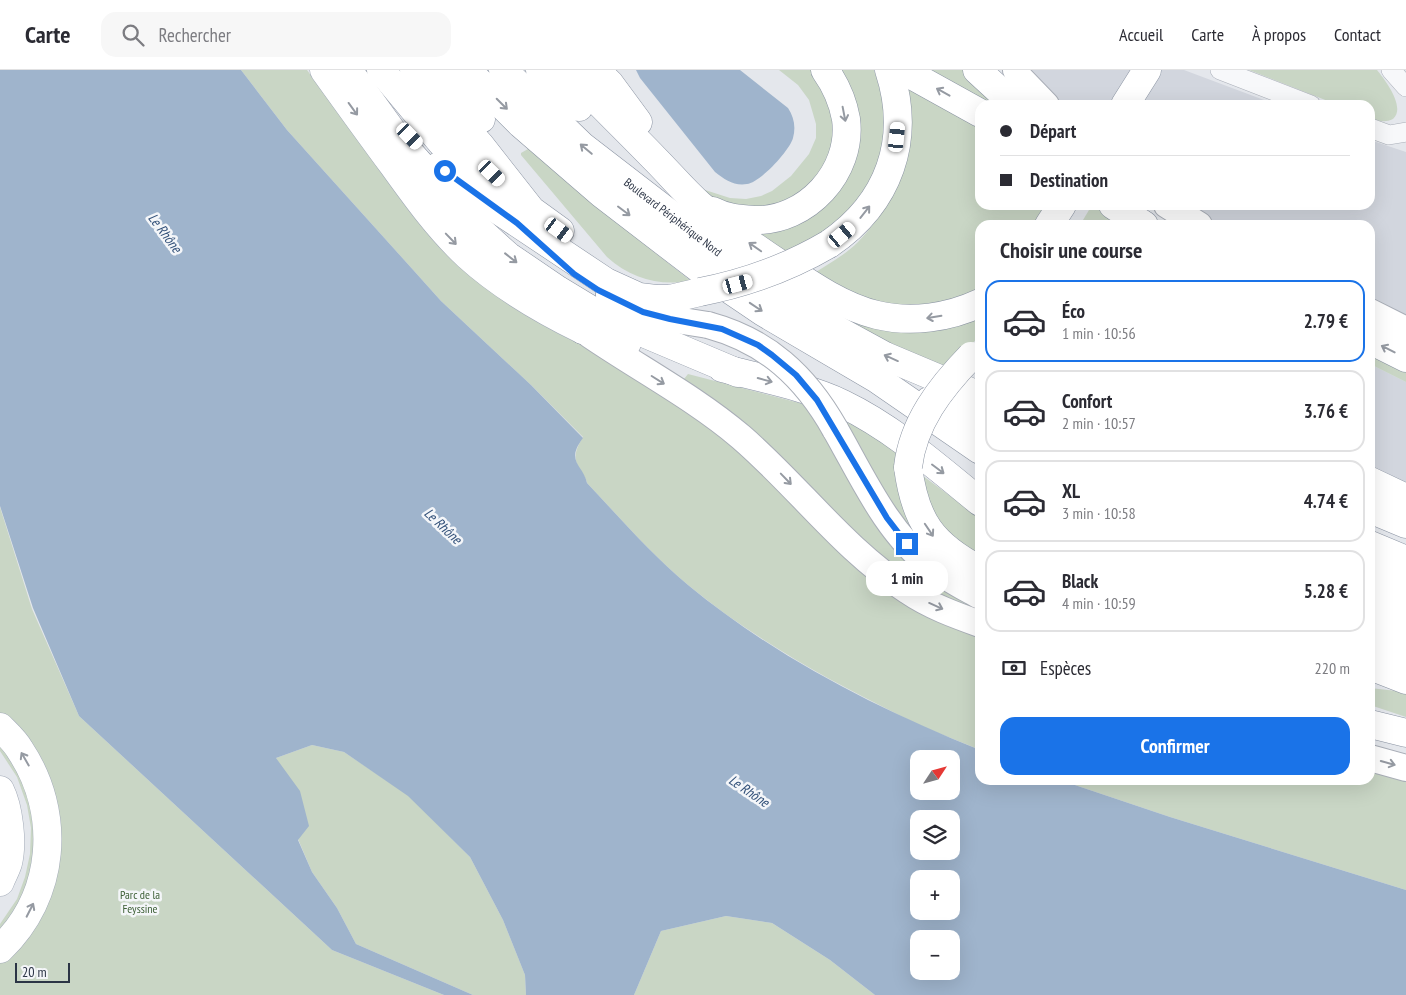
<!DOCTYPE html>
<html lang="fr">
<head>
<meta charset="utf-8">
<style>
  body { margin:0; font-family:"PT Sans Narrow",sans-serif; background:#f7f7f7; color:#2b2b33; height:100vh; display:flex; flex-direction:column; font-size:19px; white-space:nowrap }
  * { box-sizing:border-box; margin:0 }
  p { font-size:16px; color:#7c7c81 }
  .icon { flex:none; width:28px; height:28px; fill:none; stroke:currentColor; stroke-width:2; stroke-linecap:round; stroke-linejoin:round }
  .map { position:relative; flex:1; overflow:hidden }
  .side { position:absolute; left:975px; top:150px; width:400px; height:565px; display:flex; flex-direction:column; background:#fff; border-radius:15px; box-shadow:0 5px 20px #0002 }
  .side>* { flex:none }
  .banner { position:absolute; left:975px; top:30px; width:400px; height:110px; border-radius:15px; box-shadow:0 5px 20px #0002; display:grid; align-content:center; height:110px; padding:0 25px; background:#fff }
  .needle { width:32px; rotate:54deg }
  .fabs { position:absolute; left:910px; top:680px; display:grid; gap:10px }
  .fabs a { display:grid; place-items:center; width:50px; height:50px; border-radius:10px; background:#fff; box-shadow:0 5px 20px #0002; font-size:25px }
  .scale { position:absolute; left:15px; bottom:12px; width:55px; box-sizing:border-box; padding-left:5px; border:2px solid #2b3445; border-top:0; font-size:14px; line-height:18px; white-space:nowrap; color:#2b3445; -webkit-text-stroke:4px #f4f6f9; paint-order:stroke }
  .end { position:absolute; width:22px; height:22px; margin:-11px; border:6px solid #1a73e8; background:#fff; box-shadow:0 0 0 2px #fff }
  .from { border-radius:50% }
  .bubble { position:absolute; height:35px; border-radius:15px; background:#fff; box-shadow:0 5px 20px #0002; font-size:16px; font-weight:600; line-height:35px; text-align:center }
  .car { position:absolute; width:15px; height:30px; margin:-15px -8px; border-radius:6px; box-shadow:0 0 4px 1px #0007; background:linear-gradient(#fff 24%,#345 0 40%,#fff 0 76%,#345 0 86%,#fff 0) }
  .banner b { display:flex; align-items:center; gap:18px; height:48px; font-size:19px }
  .banner b+b { border-top:1px solid #e1e1e2 }
  .banner i { width:12px; height:12px; background:#2b2b33 }
  ul { padding:0; list-style:none }
  li { display:flex; align-items:center; gap:15px; height:82px; margin:0 10px 8px; padding:0 15px; border:2px solid #e1e1e2; border-radius:15px }
  li div { flex:1 }
  li b { display:block; font-size:19px }
  li em { font-style:normal; font-weight:600 }
  li.selected { border-color:#1a73e8 }
  li>.icon { width:45px; height:45px; stroke-width:1.5 }
  h2 { padding:0 25px; font-size:22px; line-height:60px }
  .pay { display:flex; align-items:center; gap:12px; height:55px; padding:0 25px; font-size:19px }
  .pay p { margin-inline-start:auto }
  .action { display:flex; gap:10px; margin-top:auto; padding:10px 25px }
  .action a { flex:1; height:58px; border-radius:15px; background:#1a73e8; color:#fff; font-size:20px; font-weight:600; line-height:58px; text-align:center }
  header { display:flex; align-items:center; gap:30px; box-sizing:border-box; height:70px; padding:0 25px; background:#fff; border-bottom:1px solid #e1e1e2 }
  header strong { font-size:24px }
  nav { display:flex; gap:28px; margin-inline-start:auto; font-size:18px }
  .search { width:350px; height:45px; background:#f7f7f7; display:flex; align-items:center; gap:12px; box-sizing:border-box; padding:0 18px; border-radius:15px; color:#7c7c81; font-size:19px }
  .map>svg:first-child { display:block }
</style>
</head>
<body>
<header>
<strong>Carte</strong>
<div class="search"><svg class="icon" aria-label="search" viewBox="0 0 24 24"><circle cx="10" cy="10" r="6"/><path d="M15 15l6 6"/></svg>Rechercher</div>
<nav><a>Accueil</a><a>Carte</a><a>À propos</a><a>Contact</a></nav>
</header>
<div class="map">
<svg width="1406" height="925" viewBox="0 0 1406 925">
  <rect width="100%" height="100%" fill="#e4e7ec"/>
  <!-- built -->
  <g fill="#d2d6de">
    <path d="M1030,0H1184L1277,35H1061Z"/>
    <path d="M1370,70L1406,82V250L1370,232V155H1221L1186,135H1370Z"/>
    <path d="M1370,294L1406,312V418L1370,399Z"/>
  </g>
  <!-- green -->
  <g fill="#c9d6c5">
    <path d="M241,0H307L425,158L568,265L671,327L769,404L980,561V680C952,668 923,658 897,644C824,608 751,567 688,515C651,484 620,448 587,413C586,407 582,404 579,398C572,387 577,377 583,367L531,315L441,231L415,202L287,60Z"/>
    <path d="M779,0H814L837,58L833,79L811,115L772,139L720,133L702,119L730,128L746,129L761,126L772,121L791,106L809,84L816,68V54L809,30L798,15Z"/>
    <path d="M837,0H874C890,48 890,81 861,124C853,136 843,149 831,158C815,169 797,177 781,186L746,160L835,121Z"/>
    <path d="M920,0H967L1007,35H980Z"/>
    <path d="M1249,0H1377C1386,11 1406,38 1393,49C1385,53 1378,51 1370,48V35H1338Z"/>
    <path d="M905,10L980,50V135H1054L1040,155H980V224L966,231L882,237L811,205C827,195 845,185 858,172C884,145 910,102 911,63C912,46 908,27 905,10Z"/>
    <path d="M528,79H531L572,117L691,211C658,216 632,209 607,187L521,85V83Z"/>
    <path d="M1092,135H1099L1124,155H1080Z"/>
    <path d="M980,240V266L948,297C913,284 879,271 848,250V248Z"/>
    <path d="M1370,283L1406,300V312L1370,294Z"/>
    <path d="M688,304L811,336L840,386L980,535V547L925,523L680,314Z"/>
    <path d="M837,347L875,367L900,385L920,463L912,469Z"/>
    <path d="M919,403L980,448V489L937,455Z"/>
    <path d="M0,437L32,539L79,646L332,880L444,925H0V886L53,781L0,649Z"/>
    <path d="M1370,618L1406,622V647L1370,635Z"/>
    <path d="M0,664L30,709L39,796L0,871V854L17,829L25,807L30,784L31,758L27,735L17,707L0,681Z"/>
    <path d="M312,675L344,682L408,725L470,787L503,850L525,905L526,925H473L356,874L337,838L312,802L298,769L276,688Z"/>
    <path d="M1370,697L1406,705V820L1170,747L1060,710H1370Z"/>
    <path d="M726,846L772,853L830,890L875,925H634L661,861Z"/>
  </g>
  <!-- water -->
  <g fill="#9fb4cc" fill-rule="evenodd">
    <path d="M0,0H241L287,60L415,202L441,231L531,315L583,368C565,392 583,394 587,413C620,448 651,484 688,515C774,586 877,639 980,680V710H1060L1170,747L1406,820V925H875L830,890L772,853L726,846L661,861L634,925H526L525,905L503,850L470,787L408,726L344,682L312,675L276,688L300,721L309,756L298,770L312,802L337,838L356,874L473,925H444L332,880L79,646L33,538L0,436ZM919,689H951V721H919ZM919,749H951V781H919ZM919,809H951V841H919ZM919,869H951V901H919Z"/>
    <path d="M636,0H740L788,38C794,47 796,57 793,68C790,80 760,113 747,114C734,116 725,110 715,102L640,8Z"/>
  </g>
  <g fill="none" stroke-linecap="round" stroke-linejoin="round">
    <!-- street casing -->
    <g stroke="#a9aeb7" stroke-width="20">
      <g id="street">
        <path d="M1220,0L1311,35"/>
        <path d="M1391,0L1406,17"/>
        <path d="M1370,58L1389,65L1406,62"/>
      </g>
    </g>
    <!-- secondary casing -->
    <g stroke="#a9aeb7" stroke-width="28">
      <g id="secondary">
        <path d="M1016,0L1019,7L1046,35"/>
        <path d="M1167,135L1199,155"/>
        <path d="M609,225L643,242L670,249L708,255"/>
        <path d="M1370,242L1406,260"/>
        <path d="M590,265C640,299 695,328 741,367C798,416 844,480 908,521C930,536 955,545 980,554"/>
        <path d="M835,359C862,406 887,463 931,496C946,508 964,517 980,526"/>
        <path d="M1370,688L1406,698"/>
      </g>
    </g>
    <!-- primary casing -->
    <g stroke="#a3abb8" stroke-width="29">
      <g id="primary">
        <path d="M324,0C347,32 370,64 393,95C416,127 439,159 468,186C502,217 542,240 583,260"/>
        <path d="M0,657C7,664 15,671 20,680C62,743 56,826 0,879"/>
        <path d="M0,720C9,738 13,773 8,793C6,800 2,806 0,812"/>
      </g>
    </g>
    <!-- highway casing -->
    <g stroke="#8b94a3" stroke-width="29">
      <g id="highway">
        <path d="M348,0L400,72L477,158L508,186L558,220L596,243L738,303"/>
        <path d="M381,0L441,72L501,117"/>
        <path d="M414,0L480,75L531,140L560,161"/>
        <path d="M441,0L481,49"/>
        <path d="M467,0L521,54L602,124L701,200L763,242L877,309L980,380"/>
        <path id="s1" d="M503,0L582,76L722,184L782,227L841,262L885,286L980,326"/>
        <path d="M540,0L579,37"/>
        <path d="M567,0C596,30 626,59 655,89C670,104 684,121 700,135C726,157 754,177 783,196C811,215 843,237 877,245C911,253 948,248 980,233"/>
        <path d="M596,0L610,14L638,52"/>
        <path d="M977,0L1015,35"/>
        <path d="M906,2L980,43"/>
        <path d="M1125,35L1147,0"/>
        <path d="M439,96L480,128L606,212L639,227L656,229H670L700,222"/>
        <path d="M1113,135L1144,155"/>
        <path d="M713,141C726,148 739,149 754,150C806,152 853,102 846,49C843,32 835,14 825,0"/>
        <path d="M1049,155L1062,135"/>
        <path d="M829,174C889,133 912,70 889,0"/>
        <path d="M583,260L627,273"/>
        <path d="M1370,270L1406,288"/>
        <path d="M722,298C760,308 808,317 843,334C893,358 937,397 980,432"/>
        <path d="M929,331L980,352"/>
        <path d="M908,397C915,451 932,475 980,500"/>
        <path d="M1370,411L1406,428"/>
        <path d="M1370,439L1406,454"/>
        <path d="M1370,475L1406,490"/>
        <path d="M1370,498L1406,512"/>
        <path d="M1370,523L1406,537"/>
        <path d="M1370,544L1406,558"/>
        <path d="M1370,571L1406,585"/>
        <path d="M1370,596L1406,610"/>
        <path d="M1370,654L1406,663"/>
      </g>
    </g>
    <!-- street -->
    <use href="#street" stroke="#f7f8fa" stroke-width="19"/>
    <!-- secondary -->
    <use href="#secondary" stroke="#fff" stroke-width="26"/>
    <!-- primary -->
    <use href="#primary" stroke="#fff" stroke-width="28"/>
    <!-- highway -->
    <use href="#highway" stroke="#fff" stroke-width="28"/>
    <!-- secondary-bridge casing -->
    <g stroke="#a9aeb7" stroke-width="28" stroke-linecap="butt">
      <path id="secondary-bridge" d="M708,255C767,271 805,306 835,359"/>
    </g>
    <!-- highway-bridge casing -->
    <g stroke="#8b94a3" stroke-width="29" stroke-linecap="butt">
      <g id="highway-bridge">
        <path d="M700,222C747,213 788,198 829,174"/>
        <path d="M908,397C913,353 940,318 971,286"/>
      </g>
    </g>
    <!-- secondary-bridge -->
    <use href="#secondary-bridge" stroke="#fff" stroke-width="26"/>
    <!-- highway-bridge -->
    <use href="#highway-bridge" stroke="#fff" stroke-width="28"/>
  </g>
  <!-- one-way arrows -->
  <defs><path id="oneway-shaft" d="M-6 0H5M1.5-3L5.5 0L1.5 3" fill="none" stroke-width="1.6" stroke-linecap="round" stroke-linejoin="round" transform="scale(1.25)"/></defs>
  <g stroke="#959aa2">
    <use href="#oneway-shaft" transform="translate(943 22) rotate(-151)"/>
    <use href="#oneway-shaft" transform="translate(502 34) rotate(45)"/>
    <use href="#oneway-shaft" transform="translate(353 39) rotate(54)"/>
    <use href="#oneway-shaft" transform="translate(844 44) rotate(79)"/>
    <use href="#oneway-shaft" transform="translate(586 79) rotate(-140)"/>
    <use href="#oneway-shaft" transform="translate(624 141) rotate(37)"/>
    <use href="#oneway-shaft" transform="translate(865 142) rotate(-52)"/>
    <use href="#oneway-shaft" transform="translate(451 169) rotate(46)"/>
    <use href="#oneway-shaft" transform="translate(755 177) rotate(-145)"/>
    <use href="#oneway-shaft" transform="translate(511 188) rotate(38)"/>
    <use href="#oneway-shaft" transform="translate(756 237) rotate(34)"/>
    <use href="#oneway-shaft" transform="translate(934 247) rotate(171)"/>
    <use href="#oneway-shaft" transform="translate(1388 279) rotate(-153)"/>
    <use href="#oneway-shaft" transform="translate(891 288) rotate(-156)"/>
    <use href="#oneway-shaft" transform="translate(658 310) rotate(32)"/>
    <use href="#oneway-shaft" transform="translate(765 310) rotate(15)"/>
    <use href="#oneway-shaft" transform="translate(938 399) rotate(37)"/>
    <use href="#oneway-shaft" transform="translate(786 409) rotate(46)"/>
    <use href="#oneway-shaft" transform="translate(929 460) rotate(56)"/>
    <use href="#oneway-shaft" transform="translate(936 536) rotate(24)"/>
    <use href="#oneway-shaft" transform="translate(25 689) rotate(-120)"/>
    <use href="#oneway-shaft" transform="translate(1388 693) rotate(16)"/>
    <use href="#oneway-shaft" transform="translate(30 840) rotate(-63)"/>
  </g>
  <g fill="none" stroke-linecap="round" stroke-linejoin="round">
    <!-- route -->
    <path stroke="#1a73e8" stroke-width="6" d="M445,101L517,153L574,204L598,220L643,242L670,249L722,259L758,275L772,285L796,305L817,330L887,448L907,474"/>
  </g>
  <g text-anchor="middle" dominant-baseline="central" stroke-width="5" stroke-linejoin="round" paint-order="stroke">
    <!-- street labels -->
    <g font-size="12" fill="#2b3445" stroke="#f4f6f9">
      <text stroke="none"><textPath href="#s1" startOffset="225">Boulevard Périphérique Nord</textPath></text>
    </g>
    <!-- park labels -->
    <g font-size="12" fill="#3f6138" stroke="#f4f6f9">
      <text x="140" y="824">Parc de la<tspan x="140" dy="14">Feyssine</tspan></text>
    </g>
    <!-- water labels -->
    <g font-size="14" font-style="italic" fill="#34527a" stroke="#f4f6f9">
      <text transform="translate(165 163) rotate(53)">Le Rhône</text>
      <text transform="translate(443 456) rotate(43)">Le Rhône</text>
      <text transform="translate(749 721) rotate(34)">Le Rhône</text>
    </g>
  </g>
</svg>
<div class="fabs">
<a><svg class="needle" viewBox="-14 -14 28 28"><path d="M0-13l5 13h-10z" fill="#e53935"/><path d="M0 13l5-13h-10z" fill="#7c7c81"/></svg></a>
<a><svg class="icon" aria-label="layers" viewBox="0 0 24 24"><path d="M12 4l9 5-9 5-9-5zM3 14l9 5 9-5"/></svg></a>
<a>+</a>
<a>−</a>
</div>
<div class="scale">20 m</div>
<i class="end from" style="left:445px;top:101px"></i>
<i class="end" style="left:907px;top:474px"></i>
<div class="bubble" style="left:866px;top:491px;width:82px">1 min</div>
<i class="car" style="left:410px;top:66px;rotate:136deg"></i>
<i class="car" style="left:897px;top:67px;rotate:6deg"></i>
<i class="car" style="left:492px;top:103px;rotate:134deg"></i>
<i class="car" style="left:559px;top:160px;rotate:126deg"></i>
<i class="car" style="left:842px;top:165px;rotate:50deg"></i>
<i class="car" style="left:738px;top:214px;rotate:75deg"></i>
<div class="banner">
<b><i class="from"></i>Départ</b>
<b><i></i>Destination</b>
</div>
<section class="side">
<h2>Choisir une course</h2>
<ul>
<li class="selected"><svg class="icon" aria-label="car" viewBox="0 0 24 24"><path d="M5 17H2v-5l4-1 3-4h7l3 4 3 1v5h-3M9 17h6M6 11h13"/><circle cx="7" cy="17" r="2"/><circle cx="17" cy="17" r="2"/></svg><div><b>Éco</b><p>1 min · 10:56</p></div><em>2.79 €</em></li>
<li><svg class="icon" aria-label="car" viewBox="0 0 24 24"><path d="M5 17H2v-5l4-1 3-4h7l3 4 3 1v5h-3M9 17h6M6 11h13"/><circle cx="7" cy="17" r="2"/><circle cx="17" cy="17" r="2"/></svg><div><b>Confort</b><p>2 min · 10:57</p></div><em>3.76 €</em></li>
<li><svg class="icon" aria-label="car" viewBox="0 0 24 24"><path d="M5 17H2v-5l4-1 3-4h7l3 4 3 1v5h-3M9 17h6M6 11h13"/><circle cx="7" cy="17" r="2"/><circle cx="17" cy="17" r="2"/></svg><div><b>XL</b><p>3 min · 10:58</p></div><em>4.74 €</em></li>
<li><svg class="icon" aria-label="car" viewBox="0 0 24 24"><path d="M5 17H2v-5l4-1 3-4h7l3 4 3 1v5h-3M9 17h6M6 11h13"/><circle cx="7" cy="17" r="2"/><circle cx="17" cy="17" r="2"/></svg><div><b>Black</b><p>4 min · 10:59</p></div><em>5.28 €</em></li>
</ul>
<div class="pay"><svg class="icon" aria-label="cash" viewBox="0 0 24 24"><path d="M3 7h18v10H3z"/><circle cx="12" cy="12" r="2"/></svg>Espèces<p>220 m</p></div>
<div class="action"><a>Confirmer</a></div>
</section>
</div>
</body>
</html>
